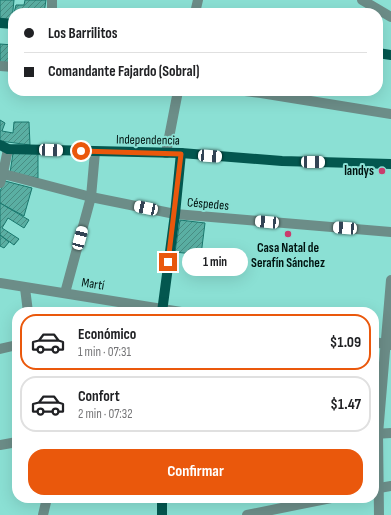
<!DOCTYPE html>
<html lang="es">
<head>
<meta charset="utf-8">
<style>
  body { margin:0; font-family:"Sofia Sans Condensed",sans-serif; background:#f2f2f2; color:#202124; height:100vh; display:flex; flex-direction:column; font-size:15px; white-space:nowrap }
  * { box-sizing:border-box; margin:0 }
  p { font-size:13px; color:#757577 }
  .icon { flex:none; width:22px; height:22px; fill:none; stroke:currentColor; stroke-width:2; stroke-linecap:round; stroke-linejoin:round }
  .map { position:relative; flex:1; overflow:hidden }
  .drawer { position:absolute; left:12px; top:307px; width:367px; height:196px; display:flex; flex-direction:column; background:#fff; border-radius:16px; box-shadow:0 4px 16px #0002 }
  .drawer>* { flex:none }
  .guide { position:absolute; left:8px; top:8px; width:375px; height:88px; border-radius:16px; box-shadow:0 4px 16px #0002; display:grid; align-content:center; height:88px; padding:0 16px; background:#fff }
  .end { position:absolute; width:18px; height:18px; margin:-9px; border:5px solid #ea580c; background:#fff; box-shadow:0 0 0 2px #fff }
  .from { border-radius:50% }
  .bubble { position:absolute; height:28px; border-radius:14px; background:#fff; box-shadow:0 4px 16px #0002; font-size:13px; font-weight:700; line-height:28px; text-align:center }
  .car { position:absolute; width:12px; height:24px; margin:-12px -6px; border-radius:5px; box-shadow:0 0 3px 1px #0007; background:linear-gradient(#fff 24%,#345 0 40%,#fff 0 76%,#345 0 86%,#fff 0) }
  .guide b { display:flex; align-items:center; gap:14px; height:38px; font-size:15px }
  .guide b+b { border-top:1px solid #e0e0e0 }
  .guide i { width:10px; height:10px; background:#202124 }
  ul { padding:7px 0 0; list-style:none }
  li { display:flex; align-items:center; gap:12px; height:56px; margin:0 8px 6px; padding:0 8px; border:2px solid #e0e0e0; border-radius:16px }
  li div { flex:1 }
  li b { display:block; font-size:15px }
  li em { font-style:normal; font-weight:700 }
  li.on { border-color:#ea580c }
  li>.icon { width:36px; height:36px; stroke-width:1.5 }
  .primary-button { display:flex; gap:8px; margin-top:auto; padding:8px 16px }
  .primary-button a { flex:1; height:46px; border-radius:16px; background:#ea580c; color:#fff; font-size:16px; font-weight:700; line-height:46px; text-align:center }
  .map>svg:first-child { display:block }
</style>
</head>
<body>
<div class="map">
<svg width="391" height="515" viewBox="0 0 391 515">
  <defs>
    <pattern id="building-hatch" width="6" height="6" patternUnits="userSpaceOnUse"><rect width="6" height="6" fill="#5aafa3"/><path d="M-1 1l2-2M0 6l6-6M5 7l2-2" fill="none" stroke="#488d83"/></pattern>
  </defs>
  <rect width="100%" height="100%" fill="#8be0d4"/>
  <!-- building -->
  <g fill="url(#building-hatch)" stroke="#19776d">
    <path d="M0,0H14L12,20L0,18Z"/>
    <path d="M25,0H46L44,13H14L16,5H24Z"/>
    <path d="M0,44L13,45V64L0,63Z"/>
    <path d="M0,120L5,123L2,131L13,133L14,122H29L30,145L0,141Z"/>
    <path d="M13,153L38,154V178L10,173Z"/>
    <path d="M5,181L32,188L24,216L0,203V191Z"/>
    <path d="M0,203L29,220L24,228L8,218L2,228L19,239L14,245L0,235Z"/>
    <path d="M180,220L205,223L201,255L175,252Z"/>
    <path d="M0,235L9,242L4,248L0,246Z"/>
  </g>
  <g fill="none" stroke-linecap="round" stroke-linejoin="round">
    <!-- minor -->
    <g stroke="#6c8d88" stroke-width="10">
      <path d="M52,0V13"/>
      <path d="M362,0L391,17"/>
      <path d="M195,13L198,0"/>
      <path d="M0,66L13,67"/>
      <path d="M245,91L261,93L391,114"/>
      <path d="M166,153L178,91"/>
      <path d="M0,173L91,197L175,214L391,232"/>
      <path d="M0,183L3,173L8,149"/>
      <path d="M0,283L181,312"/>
      <path d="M25,288L28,312"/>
      <path d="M65,293L91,197L95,152"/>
      <path d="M374,342L391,345"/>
      <path d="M0,349L17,345"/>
      <path d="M374,434L391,433"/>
      <path d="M0,445L17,442"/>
      <path d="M374,489L391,486"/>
      <path d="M43,515L47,498"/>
      <path d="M247,515L331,498"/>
      <path d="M379,515L378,434L391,280"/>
    </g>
    <!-- major -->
    <g stroke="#03574f" stroke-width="10">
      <path d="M0,23L13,24"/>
      <path d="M378,53L391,55"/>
      <path d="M0,145L8,149L181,153L282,161L391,164"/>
      <path d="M162,312L175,214L181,153"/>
      <path d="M162,498V515"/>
    </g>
  </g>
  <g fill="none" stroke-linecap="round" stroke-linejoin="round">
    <!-- route -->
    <path stroke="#ea580c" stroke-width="5" d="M81,151L181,154L168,262"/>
  </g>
  <!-- markers -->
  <g fill="#c93c6d" stroke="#8be0d4" stroke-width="1.5">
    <circle cx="382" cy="171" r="4"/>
    <circle cx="288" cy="234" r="4"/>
  </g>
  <g text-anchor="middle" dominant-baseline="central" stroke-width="4" stroke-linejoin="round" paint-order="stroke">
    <!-- street labels -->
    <g font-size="13" fill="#001310" stroke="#8be0d4">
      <text transform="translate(148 140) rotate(1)">Independencia</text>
      <text transform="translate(208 204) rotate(5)">Céspedes</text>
      <text transform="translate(93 284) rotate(9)">Martí</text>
    </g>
    <!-- poi labels -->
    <g font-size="13" font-weight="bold" fill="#001310" stroke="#8be0d4" text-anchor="end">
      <text x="374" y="171">landys</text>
      <text x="288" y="248" text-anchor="middle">Casa Natal de<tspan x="288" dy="15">Serafín Sánchez</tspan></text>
    </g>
  </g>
</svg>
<i class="end from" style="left:81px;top:151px"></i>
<i class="end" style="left:168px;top:262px"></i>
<div class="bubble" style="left:182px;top:248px;width:66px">1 min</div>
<i class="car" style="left:51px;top:150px;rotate:92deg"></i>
<i class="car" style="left:210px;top:156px;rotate:94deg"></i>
<i class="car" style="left:313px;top:162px;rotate:91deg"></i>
<i class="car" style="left:146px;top:208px;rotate:282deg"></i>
<i class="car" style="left:267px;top:222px;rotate:275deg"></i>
<i class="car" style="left:345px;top:228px;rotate:274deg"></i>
<i class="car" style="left:80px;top:238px;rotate:15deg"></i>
<div class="guide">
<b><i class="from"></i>Los Barrilitos</b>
<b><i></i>Comandante Fajardo (Sobral)</b>
</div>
<section class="drawer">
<ul>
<li class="on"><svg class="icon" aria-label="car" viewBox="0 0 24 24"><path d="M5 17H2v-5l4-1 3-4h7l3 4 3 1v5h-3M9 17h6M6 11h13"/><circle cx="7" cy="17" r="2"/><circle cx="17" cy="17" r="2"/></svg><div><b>Económico</b><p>1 min · 07:31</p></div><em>$1.09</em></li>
<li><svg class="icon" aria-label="car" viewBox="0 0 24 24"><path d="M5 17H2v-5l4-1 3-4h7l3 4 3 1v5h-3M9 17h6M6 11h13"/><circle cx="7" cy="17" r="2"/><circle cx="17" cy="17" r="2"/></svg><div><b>Confort</b><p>2 min · 07:32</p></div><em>$1.47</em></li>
</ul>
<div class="primary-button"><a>Confirmar</a></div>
</section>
</div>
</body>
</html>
